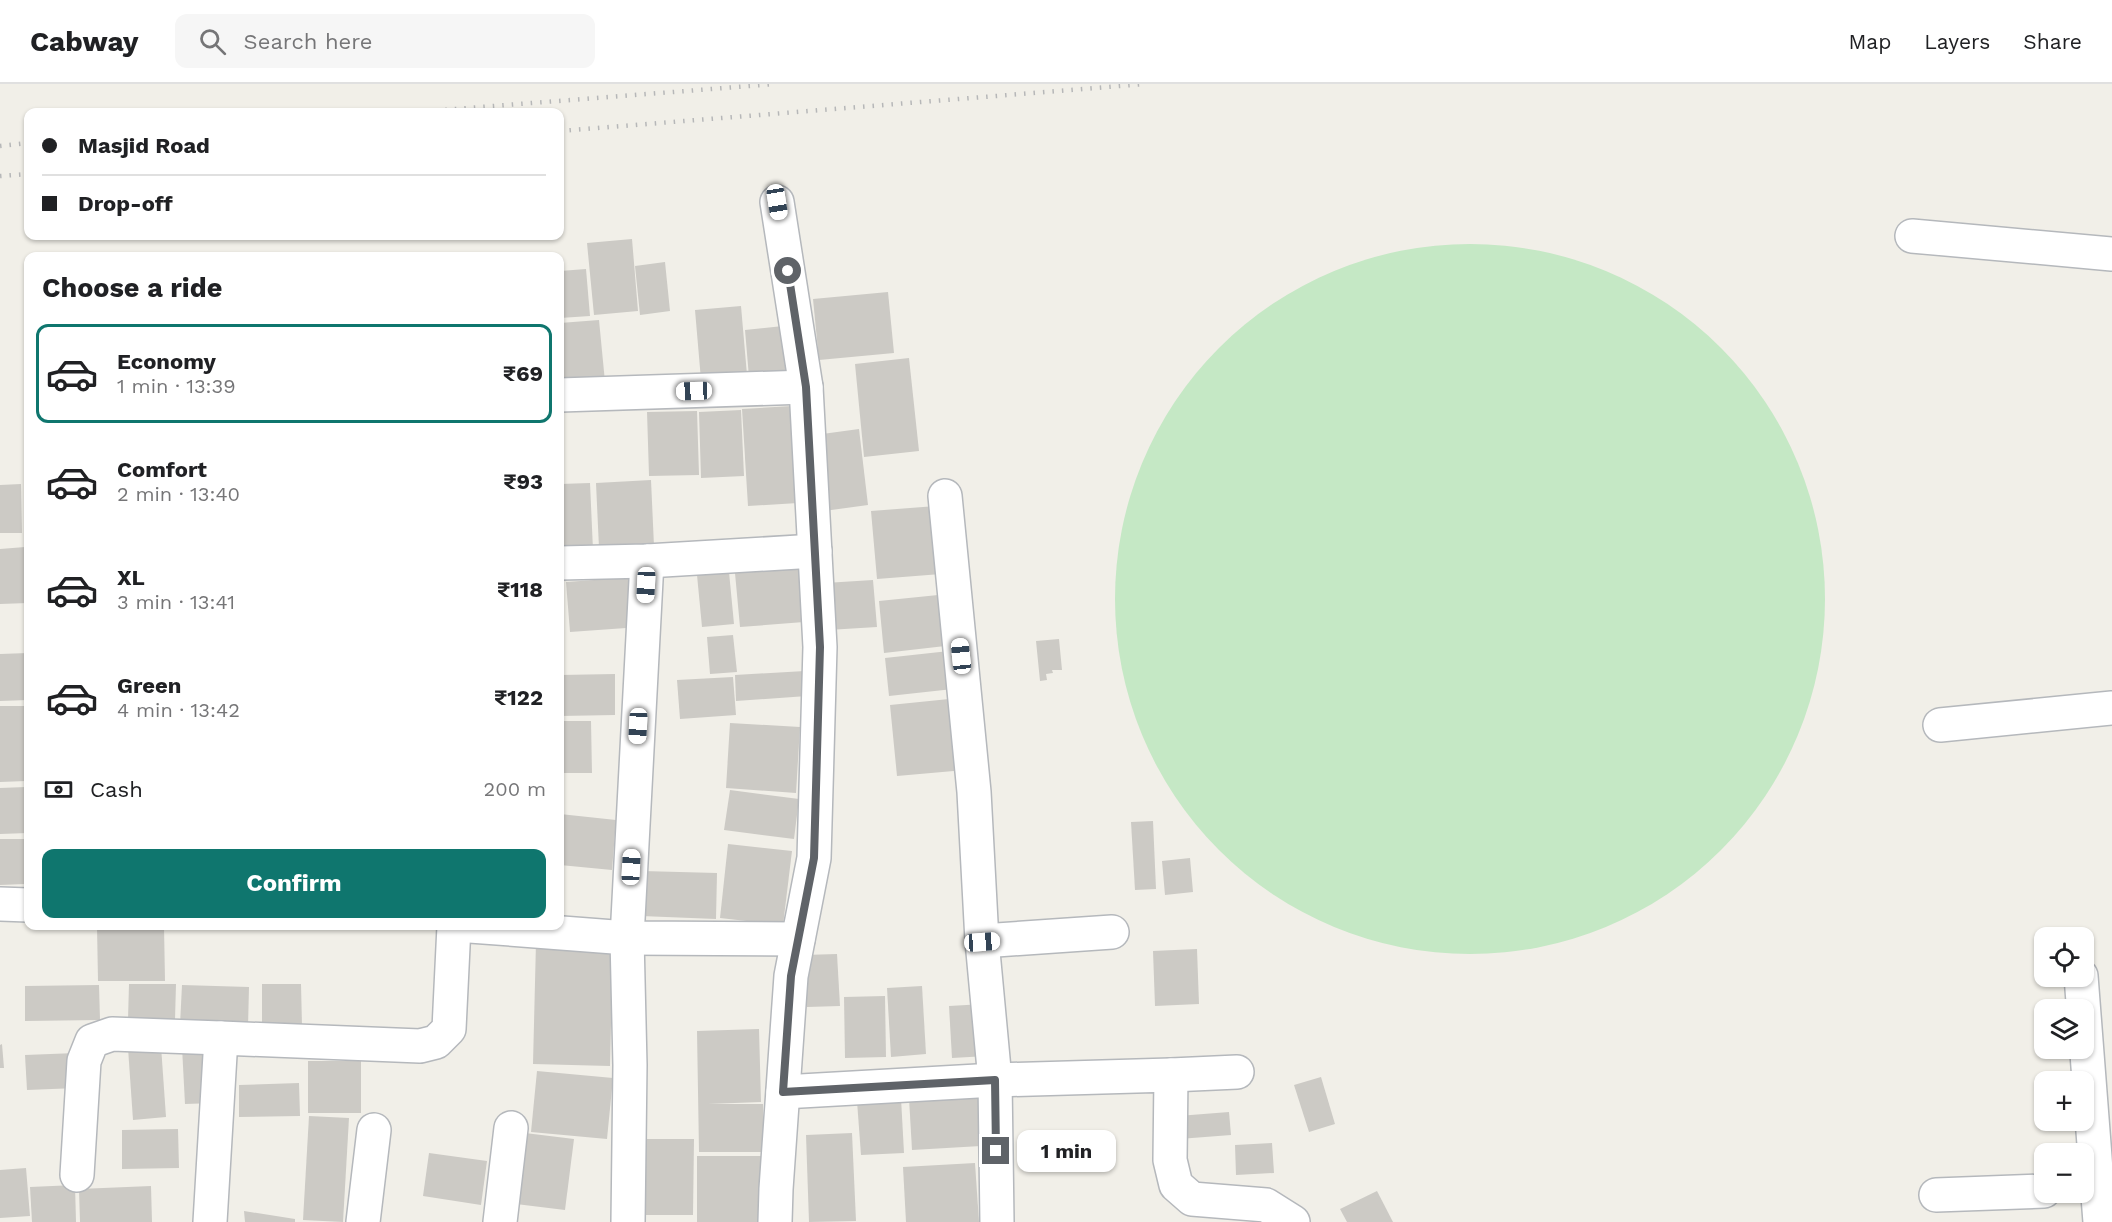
<!DOCTYPE html>
<html lang="en">
<head>
<meta charset="utf-8">
<style>
  body { margin:0; font-family:"Work Sans",sans-serif; background:#f6f6f6; color:#202124; height:100vh; display:flex; flex-direction:column; font-size:22px; white-space:nowrap }
  * { box-sizing:border-box; margin:0 }
  p { font-size:20px; color:#757577 }
  .icon { flex:none; width:33px; height:33px; fill:none; stroke:currentColor; stroke-width:2; stroke-linecap:round; stroke-linejoin:round }
  .map { position:relative; flex:1; overflow:hidden }
  .side { position:absolute; left:24px; top:168px; width:540px; height:678px; display:flex; flex-direction:column; background:#fff; border-radius:12px; box-shadow:0 2px 4px #0004 }
  .side>* { flex:none }
  .top-card { position:absolute; left:24px; top:24px; width:540px; height:132px; border-radius:12px; box-shadow:0 2px 4px #0004; display:grid; align-content:center; height:132px; padding:0 18px; background:#fff }
  .tools { position:absolute; left:2034px; top:843px; display:grid; gap:12px }
  .tools a { display:grid; place-items:center; width:60px; height:60px; border-radius:12px; background:#fff; box-shadow:0 2px 4px #0004; font-size:30px }
  .end { position:absolute; width:27px; height:27px; margin:-14px; border:8px solid #5f6368; background:#fff; box-shadow:0 0 0 3px #fff }
  .from { border-radius:50% }
  .bubble { position:absolute; height:42px; border-radius:12px; background:#fff; box-shadow:0 2px 4px #0004; font-size:20px; font-weight:700; line-height:42px; text-align:center }
  .car { position:absolute; width:18px; height:36px; margin:-18px -9px; border-radius:8px; box-shadow:0 0 4px 2px #0007; background:linear-gradient(#fff 24%,#345 0 40%,#fff 0 76%,#345 0 86%,#fff 0) }
  .top-card b { display:flex; align-items:center; gap:21px; height:57px; font-size:22px }
  .top-card b+b { border-top:2px solid #e0e0e0 }
  .top-card i { width:15px; height:15px; background:#202124 }
  ul { padding:0; list-style:none }
  li { display:flex; align-items:center; gap:18px; height:99px; margin:0 12px 9px; padding:0 6px; border:3px solid transparent; border-radius:12px }
  li div { flex:1 }
  li b { display:block; font-size:22px }
  li em { font-style:normal; font-weight:700 }
  li.current { border-color:#0f766e }
  li>.icon { width:54px; height:54px; stroke-width:1.5 }
  h2 { padding:0 18px; font-size:27px; line-height:72px }
  .pay { display:flex; align-items:center; gap:15px; height:66px; padding:0 18px; font-size:22px }
  .pay p { margin-inline-start:auto }
  .cta { display:flex; gap:12px; margin-top:auto; padding:12px 18px }
  .cta a { flex:1; height:69px; border-radius:12px; background:#0f766e; color:#fff; font-size:24px; font-weight:700; line-height:69px; text-align:center }
  header { display:flex; align-items:center; gap:36px; box-sizing:border-box; height:84px; padding:0 30px; background:#fff; border-bottom:2px solid #e0e0e0 }
  header strong { font-size:28px }
  nav { display:flex; gap:33px; margin-inline-start:auto; font-size:21px }
  .search { width:420px; height:54px; background:#f6f6f6; display:flex; align-items:center; gap:15px; box-sizing:border-box; padding:0 21px; border-radius:12px; color:#757577; font-size:22px }
  .map>svg:first-child { display:block }
</style>
</head>
<body>
<header>
<strong>Cabway</strong>
<div class="search"><svg class="icon" aria-label="search" viewBox="0 0 24 24"><circle cx="10" cy="10" r="6"/><path d="M15 15l6 6"/></svg>Search here</div>
<nav><a>Map</a><a>Layers</a><a>Share</a></nav>
</header>
<div class="map">
<svg width="2112" height="1138" viewBox="0 0 2112 1138">
  <rect width="100%" height="100%" fill="#f1efe8"/>
  <!-- green -->
  <circle fill="#c5e8c5" cx="1470" cy="515" r="355"/>
  <!-- building -->
  <g fill="#cccac5">
    <path d="M632,155L638,227L594,231L587,159Z"/>
    <path d="M665,178L670,227L640,231L635,182Z"/>
    <path d="M586,185L590,232L560,234V187Z"/>
    <path d="M888,208L894,269L819,276L813,215Z"/>
    <path d="M741,222L747,291L701,296L695,226Z"/>
    <path d="M599,236L605,298L560,302V239Z"/>
    <path d="M783,242L787,290L749,293L745,246Z"/>
    <path d="M909,274L919,367L864,373L855,280Z"/>
    <path d="M792,322L798,419L748,422L742,325Z"/>
    <path d="M741,326L744,392L701,394L699,328Z"/>
    <path d="M697,327L699,391L649,392L647,328Z"/>
    <path d="M859,345L868,421L824,427L815,351Z"/>
    <path d="M24,383H28V457H25Z"/>
    <path d="M651,396L654,462L599,464L596,399Z"/>
    <path d="M590,399L593,466L560,467V400Z"/>
    <path d="M21,400L22,449H0V401Z"/>
    <path d="M936,422L941,490L877,495L871,427Z"/>
    <path d="M25,463L28,519L0,520V465Z"/>
    <path d="M799,483L804,538L740,543L735,489Z"/>
    <path d="M729,488L734,540L702,543L697,491Z"/>
    <path d="M636,493L640,543L570,548L566,498Z"/>
    <path d="M873,496L877,543L828,546L825,499Z"/>
    <path d="M948,510L954,561L884,569L879,517Z"/>
    <path d="M733,551L737,588L710,590L707,553Z"/>
    <path d="M1059,555L1062,586H1052L1053,589L1046,590L1047,596L1040,597L1036,557Z"/>
    <path d="M949,567L953,605L889,612L885,574Z"/>
    <path d="M28,569V616L0,617V570Z"/>
    <path d="M805,587L807,612L736,617L735,591Z"/>
    <path d="M615,590V631L560,632V591Z"/>
    <path d="M733,593L736,631L680,635L677,596Z"/>
    <path d="M959,614L965,686L897,692L890,621Z"/>
    <path d="M0,622H25L26,697L0,698Z"/>
    <path d="M560,637H591L592,689H560Z"/>
    <path d="M730,639L800,643L796,709L726,704Z"/>
    <path d="M26,703L28,749L0,750V704Z"/>
    <path d="M730,706L799,715L794,755L724,746Z"/>
    <path d="M560,730L616,736L612,786L560,781Z"/>
    <path d="M1153,737L1156,805L1135,806L1131,738Z"/>
    <path d="M0,755H24L25,800L0,801Z"/>
    <path d="M728,760L792,767L783,841L720,834Z"/>
    <path d="M1190,774L1193,808L1165,811L1162,777Z"/>
    <path d="M642,787L717,789L716,835L641,832Z"/>
    <path d="M97,842H164L165,897H98Z"/>
    <path d="M536,858L613,860L610,982L533,980Z"/>
    <path d="M1197,865L1199,920L1155,922L1153,867Z"/>
    <path d="M837,870L840,922L807,923L804,871Z"/>
    <path d="M129,900H176L175,936H128Z"/>
    <path d="M262,900H301L302,942L262,943Z"/>
    <path d="M99,901L100,936L25,937V902Z"/>
    <path d="M182,901L249,903L248,943L180,941Z"/>
    <path d="M922,902L926,970L891,973L887,904Z"/>
    <path d="M885,912L886,973L845,974L844,913Z"/>
    <path d="M984,920L987,972L952,974L949,922Z"/>
    <path d="M759,945L761,1018L708,1020H763V1068H699L697,947Z"/>
    <path d="M2,960L4,984H0V961Z"/>
    <path d="M161,962L166,1033L133,1036L128,964Z"/>
    <path d="M212,962L215,1019L185,1020L182,963Z"/>
    <path d="M76,969L77,1004L27,1006L25,971Z"/>
    <rect x="308" y="977" width="53" height="52"/>
    <path d="M537,987L613,994L607,1055L531,1048Z"/>
    <path d="M1321,993L1335,1040L1309,1048L1294,1001Z"/>
    <path d="M299,999L300,1032L239,1033V1001Z"/>
    <path d="M978,1010L981,1062L912,1066L909,1014Z"/>
    <path d="M901,1014L904,1069L861,1071L857,1017Z"/>
    <path d="M1229,1028L1231,1051L1179,1055L1178,1032Z"/>
    <path d="M309,1032L349,1034L343,1138L303,1136Z"/>
    <path d="M178,1045L179,1084L122,1085V1046Z"/>
    <path d="M525,1049L574,1055L565,1126L516,1120Z"/>
    <path d="M852,1049L856,1137L809,1138L806,1051Z"/>
    <path d="M638,1055H694L693,1131H638Z"/>
    <path d="M1272,1059L1274,1089L1236,1091L1235,1061Z"/>
    <path d="M429,1069L487,1077L481,1121L423,1112Z"/>
    <path d="M697,1072H761L760,1138H697Z"/>
    <path d="M975,1079L979,1138H906L903,1083Z"/>
    <path d="M26,1084L30,1132L0,1134V1086Z"/>
    <path d="M75,1101L76,1138H32L30,1103Z"/>
    <path d="M151,1102L152,1138H80L79,1105Z"/>
    <path d="M1377,1107L1393,1138H1347L1340,1125Z"/>
    <path d="M244,1127L295,1135V1138H245Z"/>
  </g>
  <g fill="none" stroke-linecap="round" stroke-linejoin="round">
    <!-- minor casing -->
    <g stroke="#b5b8bc" stroke-width="36">
      <g id="minor">
        <path d="M1912,152L2112,170"/>
        <path d="M560,311L806,303"/>
        <path d="M945,412L974,708L982,857L995,996L997,1138"/>
        <path d="M560,479L647,477L815,467"/>
        <path d="M1940,641L2112,624"/>
        <path d="M0,820L28,821"/>
        <path d="M470,842L627,854L798,855"/>
        <path d="M982,857L1112,848"/>
        <path d="M2081,892L2100,1138"/>
        <path d="M1171,991L1237,988"/>
        <path d="M783,1008L995,996L1171,991L1170,1076L1176,1101L1192,1115L1266,1121L1293,1138"/>
        <path d="M77,1091L84,977L92,957L112,950L221,954"/>
        <path d="M1936,1111L2044,1107"/>
        <path d="M210,1138L221,954L420,962L436,958L449,945L454,842"/>
        <path d="M363,1138L374,1046"/>
        <path d="M500,1138L511,1044"/>
        <path d="M628,1138L630,981L627,854L647,477"/>
        <path d="M775,1138L776,1105L791,892L814,774L820,563L806,303L777,118"/>
      </g>
    </g>
    <!-- minor -->
    <use href="#minor" stroke="#fff" stroke-width="33"/>
    <!-- rail -->
    <g stroke="#b6b7b8" stroke-width="4.5" stroke-dasharray="1.5 8" stroke-linecap="butt">
      <path d="M417,28L775,0"/>
      <path d="M560,47L1145,0"/>
      <path d="M0,62L28,59"/>
      <path d="M0,92L28,90"/>
    </g>
  </g>
  <g fill="none" stroke-linecap="round" stroke-linejoin="round">
    <!-- route -->
    <path stroke="#5f6368" stroke-width="8" d="M788,187L806,303L820,563L814,774L791,892L783,1008L995,996L996,1067"/>
  </g>
</svg>
<div class="tools">
<a><svg class="icon" aria-label="locate" viewBox="0 0 24 24"><circle cx="12" cy="12" r="6"/><path d="M12 2v4M12 18v4M2 12h4M18 12h4"/></svg></a>
<a><svg class="icon" aria-label="layers" viewBox="0 0 24 24"><path d="M12 4l9 5-9 5-9-5zM3 14l9 5 9-5"/></svg></a>
<a>+</a>
<a>−</a>
</div>
<i class="end from" style="left:788px;top:187px"></i>
<i class="end" style="left:996px;top:1067px"></i>
<div class="bubble" style="left:1017px;top:1046px;width:99px">1 min</div>
<i class="car" style="left:777px;top:118px;rotate:171deg"></i>
<i class="car" style="left:694px;top:307px;rotate:268deg"></i>
<i class="car" style="left:646px;top:501px;rotate:183deg"></i>
<i class="car" style="left:961px;top:572px;rotate:354deg"></i>
<i class="car" style="left:638px;top:642px;rotate:183deg"></i>
<i class="car" style="left:631px;top:783px;rotate:3deg"></i>
<i class="car" style="left:982px;top:858px;rotate:86deg"></i>
<div class="top-card">
<b><i class="from"></i>Masjid Road</b>
<b><i></i>Drop-off</b>
</div>
<section class="side">
<h2>Choose a ride</h2>
<ul>
<li class="current"><svg class="icon" aria-label="car" viewBox="0 0 24 24"><path d="M5 17H2v-5l4-1 3-4h7l3 4 3 1v5h-3M9 17h6M6 11h13"/><circle cx="7" cy="17" r="2"/><circle cx="17" cy="17" r="2"/></svg><div><b>Economy</b><p>1 min · 13:39</p></div><em>₹69</em></li>
<li><svg class="icon" aria-label="car" viewBox="0 0 24 24"><path d="M5 17H2v-5l4-1 3-4h7l3 4 3 1v5h-3M9 17h6M6 11h13"/><circle cx="7" cy="17" r="2"/><circle cx="17" cy="17" r="2"/></svg><div><b>Comfort</b><p>2 min · 13:40</p></div><em>₹93</em></li>
<li><svg class="icon" aria-label="car" viewBox="0 0 24 24"><path d="M5 17H2v-5l4-1 3-4h7l3 4 3 1v5h-3M9 17h6M6 11h13"/><circle cx="7" cy="17" r="2"/><circle cx="17" cy="17" r="2"/></svg><div><b>XL</b><p>3 min · 13:41</p></div><em>₹118</em></li>
<li><svg class="icon" aria-label="car" viewBox="0 0 24 24"><path d="M5 17H2v-5l4-1 3-4h7l3 4 3 1v5h-3M9 17h6M6 11h13"/><circle cx="7" cy="17" r="2"/><circle cx="17" cy="17" r="2"/></svg><div><b>Green</b><p>4 min · 13:42</p></div><em>₹122</em></li>
</ul>
<div class="pay"><svg class="icon" aria-label="cash" viewBox="0 0 24 24"><path d="M3 7h18v10H3z"/><circle cx="12" cy="12" r="2"/></svg>Cash<p>200 m</p></div>
<div class="cta"><a>Confirm</a></div>
</section>
</div>
</body>
</html>
